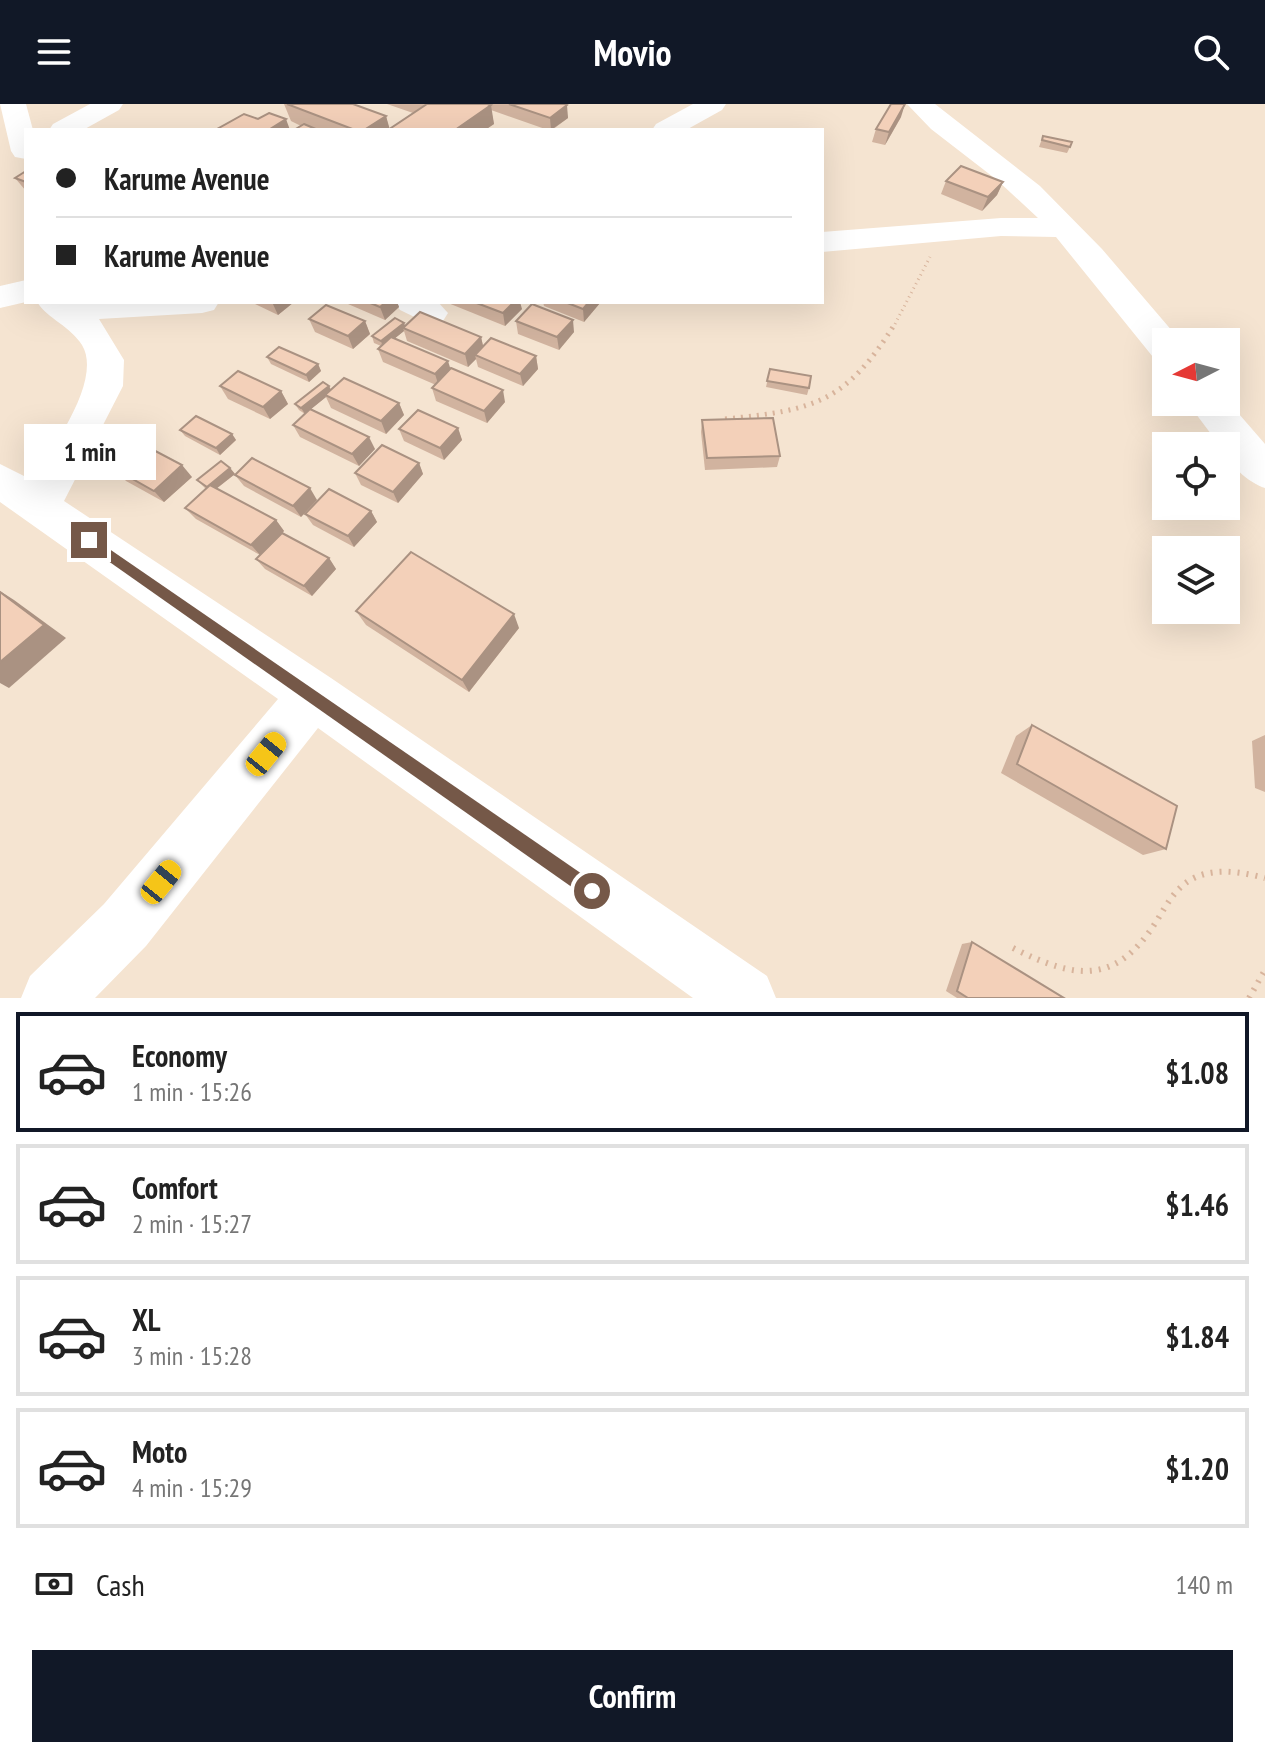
<!DOCTYPE html>
<html lang="en">
<head>
<meta charset="utf-8">
<style>
  body { margin:0; font-family:"PT Sans Narrow",sans-serif; background:#f2f2f2; color:#222; height:100vh; display:flex; flex-direction:column; font-size:30px; white-space:nowrap }
  * { box-sizing:border-box; margin:0 }
  p { font-size:26px; color:#767676 }
  .icon { flex:none; width:44px; height:44px; fill:none; stroke:currentColor; stroke-width:2; stroke-linecap:round; stroke-linejoin:round }
  .map { position:relative; height:894px; overflow:hidden }
  .sheet { display:flex; flex-direction:column; background:#fff; flex:1 }
  .sheet>* { flex:none }
  .hud { position:absolute; left:24px; top:24px; width:800px; height:176px; border-radius:0px; box-shadow:0 8px 32px #0002; display:grid; align-content:center; height:176px; padding:0 32px; background:#fff }
  .needle { width:52px; rotate:264deg }
  .controls { position:absolute; left:1152px; top:224px; display:grid; gap:16px }
  .controls a { display:grid; place-items:center; width:88px; height:88px; border-radius:0px; background:#fff; box-shadow:0 8px 32px #0002; font-size:40px }
  .end { position:absolute; width:36px; height:36px; margin:-18px; border:10px solid #755848; background:#fff; box-shadow:0 0 0 4px #fff }
  .from { border-radius:50% }
  .bubble { position:absolute; height:56px; border-radius:0px; background:#fff; box-shadow:0 8px 32px #0002; font-size:26px; font-weight:700; line-height:56px; text-align:center }
  .car { position:absolute; width:24px; height:48px; margin:-24px -12px; border-radius:10px; box-shadow:0 0 6px 2px #0007; background:linear-gradient(#f5c518 24%,#345 0 40%,#f5c518 0 76%,#345 0 86%,#f5c518 0) }
  .hud b { display:flex; align-items:center; gap:28px; height:76px; font-size:30px }
  .hud b+b { border-top:2px solid #e0e0e0 }
  .hud i { width:20px; height:20px; background:#222 }
  ul { padding:14px 0 0; list-style:none }
  li { display:flex; align-items:center; gap:24px; height:120px; margin:0 16px 12px; padding:0 16px; border:4px solid #e0e0e0; border-radius:0px }
  li div { flex:1 }
  li b { display:block; font-size:30px }
  li em { font-style:normal; font-weight:700 }
  li.selected { border-color:#111827 }
  li>.icon { width:72px; height:72px; stroke-width:1.5 }
  .pay { display:flex; align-items:center; gap:20px; height:88px; padding:0 32px; font-size:30px }
  .pay p { margin-inline-start:auto }
  .cta { display:flex; gap:16px; margin-top:auto; padding:16px 32px }
  .cta a { flex:1; height:92px; border-radius:0px; background:#111827; color:#fff; font-size:32px; font-weight:700; line-height:92px; text-align:center }
  header { display:flex; justify-content:space-between; align-items:center; height:104px; padding:0 32px; background:#111827; color:#fff; font-size:36px; font-weight:700 }
  .map>svg:first-child { display:block }
</style>
</head>
<body>
<header><svg class="icon" aria-label="menu" viewBox="0 0 24 24"><path d="M4 6h16M4 12h16M4 18h16"/></svg>Movio<svg class="icon" aria-label="search" viewBox="0 0 24 24"><circle cx="10" cy="10" r="6"/><path d="M15 15l6 6"/></svg></header>
<div class="map">
<svg width="1265" height="894" viewBox="0 0 1265 894">
  <rect width="100%" height="100%" fill="#fdf3e2"/>
  <!-- residential -->
  <path fill="#f5e4d1" fill-rule="evenodd" d="M0,0H1265V894H0ZM26,26H822V198H26ZM1166,238H1226V298H1166ZM1166,342H1226V402H1166ZM1166,446H1226V506H1166Z"/>
  <g fill="none" stroke-linecap="round" stroke-linejoin="round">
    <!-- path-far2 -->
    <path stroke="#d8b49c" stroke-width="3" stroke-dasharray="1 4" stroke-linecap="butt" d="M895,220L930,153"/>
    <!-- path-far1 -->
    <path stroke="#d8b49c" stroke-width="5" stroke-dasharray="2 6" stroke-linecap="butt" d="M725,315C815,306 846,299 896,218"/>
    <!-- path -->
    <g stroke="#d8b49c" stroke-width="6" stroke-dasharray="2 7" stroke-linecap="butt">
      <path d="M1013,844C1075,875 1115,882 1156,818C1166,802 1175,784 1192,775C1214,763 1242,768 1265,774"/>
      <path d="M1249,894L1265,866"/>
    </g>
    <!-- minor -->
    <g fill="#fff" fill-rule="evenodd">
      <path d="M0,0H26L33,26H26V55L15,53L11,47Z"/>
      <path d="M90,0H123L119,6L83,26H49L53,20Z"/>
      <path d="M693,0H726L722,6L686,26H652L656,20Z"/>
      <path d="M907,0H935L1040,82L1102,145L1179,235L1180,238H1166V257L1153,253L1056,133L1001,132L822,148V128L1001,114H1038L997,76L931,25Z"/>
      <path d="M26,176V198L0,204V182Z"/>
      <path d="M37,198H219L214,206L202,209L99,215L124,256L123,282L64,397L331,574L767,872L776,894H693L318,624L146,842L95,894H21L30,872L104,800L278,595L0,398V360L32,376C52,345 103,276 82,241C70,222 48,215 37,198Z"/>
      <path d="M395,198H438L448,209L443,217L431,221L400,206Z"/>
      <path d="M1226,295L1265,340V384C1249,379 1226,360 1226,342H1220L1187,298H1226Z"/>
    </g>
  </g>
  <!-- wall -->
  <g fill="#d1b39f">
    <path d="M284,0H353L386,12L389,25L413,9L387,0H565L568,14L552,26H548L491,6L494,20L485,26H294L301,22L291,17Z"/>
    <path d="M901,13L885,41L872,38L876,25Z"/>
    <path d="M1043,32L1070,43L1067,49L1039,43Z"/>
    <path d="M26,67V87L15,74Z"/>
    <path d="M946,77L1003,78L997,91L982,107L941,90Z"/>
    <path d="M251,198H294L278,211Z"/>
    <path d="M347,198H397L399,203L385,216L348,200Z"/>
    <path d="M447,198H514L522,205L505,222L448,199Z"/>
    <path d="M543,198H599L600,199L584,218L544,202Z"/>
    <path d="M309,215L365,217L370,230L353,245L315,228Z"/>
    <path d="M516,217L574,228L559,246L518,230Z"/>
    <path d="M404,219L405,222L481,233L483,242L536,252L538,265L523,282L478,263L476,255L468,263L407,237L404,227L395,234L451,265L505,298L487,319L436,297L432,284L436,281L383,258L378,245L381,242L374,239L372,232Z"/>
    <path d="M267,253L318,260L321,267L309,278L271,260Z"/>
    <path d="M770,265L809,284L807,291L766,283Z"/>
    <path d="M220,282L281,287L288,300L270,315L228,295Z"/>
    <path d="M329,282L331,286L399,299L404,311L386,330L331,304L326,293L311,305L375,345L359,362L300,333L293,321L305,310L299,306L295,300Z"/>
    <path d="M702,316L780,352L777,363L705,366L701,328Z"/>
    <path d="M458,324L462,336L444,356L404,337L399,325Z"/>
    <path d="M180,326L232,330L236,336L220,351L185,332Z"/>
    <path d="M419,359L423,370L398,399L361,381L355,369Z"/>
    <path d="M230,364L235,370L216,385L276,416L284,427L282,429L329,454L336,465L312,492L265,465L256,455L260,451L196,415L185,404L206,385L197,376Z"/>
    <path d="M115,365L192,373L164,398L126,377Z"/>
    <path d="M235,371L317,396L301,413L244,382Z"/>
    <path d="M371,407L377,418L354,443L313,421L305,410Z"/>
    <path d="M356,507L519,524L469,588L366,521Z"/>
    <path d="M1032,621L1166,745L1143,751L1001,669L1016,632Z"/>
    <path d="M1265,631V688L1255,684L1252,637Z"/>
    <path d="M972,838L1064,894H957L946,887L962,840Z"/>
  </g>
  <!-- shaded-wall -->
  <g fill="#aa9282">
    <path d="M905,0L901,13L885,41L889,28Z"/>
    <path d="M491,1L494,20L485,26H455Z"/>
    <path d="M567,1L568,14L551,26L550,14Z"/>
    <path d="M386,12L390,26H364Z"/>
    <path d="M286,15L290,26H271L270,25Z"/>
    <path d="M1003,78L997,91L982,107L988,93Z"/>
    <path d="M272,198H294L278,211Z"/>
    <path d="M386,198H397L399,203L385,216L380,203Z"/>
    <path d="M514,198H520L522,205L505,222L503,209Z"/>
    <path d="M589,198H599L600,199L584,218L583,205Z"/>
    <path d="M573,216L574,228L559,246L557,233Z"/>
    <path d="M365,217L370,230L353,245L348,232Z"/>
    <path d="M404,219L406,225L403,224L404,227L383,244L381,237Z"/>
    <path d="M481,233L484,246L475,251L476,255L468,263L465,250Z"/>
    <path d="M536,252L538,265L523,282L520,270Z"/>
    <path d="M448,257L452,270L439,283L435,270Z"/>
    <path d="M318,260L321,267L309,278L306,271Z"/>
    <path d="M329,282L332,288L325,291L326,293L305,310L301,304Z"/>
    <path d="M503,286L505,298L487,319L484,307Z"/>
    <path d="M281,287L288,300L270,315L263,303Z"/>
    <path d="M399,299L404,311L386,330L381,317Z"/>
    <path d="M458,324L462,336L444,356L440,344Z"/>
    <path d="M232,330L236,336L220,351L216,344Z"/>
    <path d="M369,333L375,345L359,362L352,350Z"/>
    <path d="M419,359L423,370L398,399L393,388Z"/>
    <path d="M182,361L192,373L164,398L154,387Z"/>
    <path d="M230,364L235,370L212,388L207,383Z"/>
    <path d="M310,384L317,396L301,413L293,402Z"/>
    <path d="M371,407L377,418L354,443L348,432Z"/>
    <path d="M276,416L284,427L260,451L251,441Z"/>
    <path d="M329,454L336,465L312,492L304,482Z"/>
    <path d="M0,487L14,496L66,534L9,584L0,579Z"/>
    <path d="M514,510L519,524L469,588L462,576Z"/>
  </g>
  <!-- building -->
  <g fill="#f3d0b9" stroke="#aa9282" stroke-width="2">
    <path d="M287,0H353L386,12L364,26H355Z"/>
    <path d="M427,0H487L491,1L455,26H388Z"/>
    <path d="M509,0H565L567,1L550,14Z"/>
    <path d="M891,0H905L889,28L876,25Z"/>
    <path d="M269,9L286,15L270,25L274,26H223L219,24L244,10L258,15Z"/>
    <path d="M304,20L318,26H294Z"/>
    <path d="M1043,32L1072,38L1070,43L1042,36Z"/>
    <path d="M961,62L1003,78L988,93L946,77Z"/>
    <path d="M26,67V78L15,74Z"/>
    <path d="M368,198H386L380,203Z"/>
    <path d="M474,198H514L503,209Z"/>
    <path d="M565,198H589L583,205Z"/>
    <path d="M532,200L573,216L557,233L516,217Z"/>
    <path d="M326,201L365,217L348,232L309,215Z"/>
    <path d="M420,208L481,233L465,250L403,224Z"/>
    <path d="M395,214L404,219L381,237L372,232Z"/>
    <path d="M391,233L448,257L435,270L378,245Z"/>
    <path d="M491,234L536,252L520,270L475,251Z"/>
    <path d="M279,243L318,260L306,271L267,253Z"/>
    <path d="M451,264L503,286L484,307L432,284Z"/>
    <path d="M770,265L811,272L809,284L767,277Z"/>
    <path d="M238,267L281,287L263,303L220,282Z"/>
    <path d="M344,274L399,299L381,317L325,291Z"/>
    <path d="M323,278L329,282L301,304L295,300Z"/>
    <path d="M310,305L369,333L352,350L293,321Z"/>
    <path d="M418,306L458,324L440,344L399,325Z"/>
    <path d="M196,312L232,330L216,344L180,326Z"/>
    <path d="M773,314L780,352L707,354L702,316Z"/>
    <path d="M144,341L182,361L154,387L115,365Z"/>
    <path d="M382,341L419,359L393,388L355,369Z"/>
    <path d="M252,354L310,384L293,402L235,371Z"/>
    <path d="M221,357L230,364L207,383L197,376Z"/>
    <path d="M210,381L276,416L251,441L185,404Z"/>
    <path d="M329,385L371,407L348,432L305,410Z"/>
    <path d="M282,429L329,454L304,482L256,455Z"/>
    <path d="M411,448L514,510L462,576L356,507Z"/>
    <path d="M0,488L44,521L0,558Z"/>
    <path d="M1032,621L1177,702L1166,745L1017,660Z"/>
    <path d="M972,838L1064,894H968L957,887Z"/>
  </g>
  <!-- route -->
  <path fill="#755848" d="M89,431L598,781L601,787L598,793L592,795L586,793L84,440L82,436Z"/>
</svg>
<div class="controls">
<a><svg class="needle" viewBox="-14 -14 28 28"><path d="M0-13l5 13h-10z" fill="#e53935"/><path d="M0 13l5-13h-10z" fill="#767676"/></svg></a>
<a><svg class="icon" aria-label="locate" viewBox="0 0 24 24"><circle cx="12" cy="12" r="6"/><path d="M12 2v4M12 18v4M2 12h4M18 12h4"/></svg></a>
<a><svg class="icon" aria-label="layers" viewBox="0 0 24 24"><path d="M12 4l9 5-9 5-9-5zM3 14l9 5 9-5"/></svg></a>
</div>
<i class="end from" style="left:592px;top:787px"></i>
<i class="end" style="left:89px;top:436px"></i>
<div class="bubble" style="left:24px;top:320px;width:132px">1 min</div>
<i class="car" style="left:266px;top:650px;rotate:39deg"></i>
<i class="car" style="left:161px;top:778px;rotate:39deg"></i>
<div class="hud">
<b><i class="from"></i>Karume Avenue</b>
<b><i></i>Karume Avenue</b>
</div>
</div>
<section class="sheet">
<ul>
<li class="selected"><svg class="icon" aria-label="car" viewBox="0 0 24 24"><path d="M5 17H2v-5l4-1 3-4h7l3 4 3 1v5h-3M9 17h6M6 11h13"/><circle cx="7" cy="17" r="2"/><circle cx="17" cy="17" r="2"/></svg><div><b>Economy</b><p>1 min · 15:26</p></div><em>$1.08</em></li>
<li><svg class="icon" aria-label="car" viewBox="0 0 24 24"><path d="M5 17H2v-5l4-1 3-4h7l3 4 3 1v5h-3M9 17h6M6 11h13"/><circle cx="7" cy="17" r="2"/><circle cx="17" cy="17" r="2"/></svg><div><b>Comfort</b><p>2 min · 15:27</p></div><em>$1.46</em></li>
<li><svg class="icon" aria-label="car" viewBox="0 0 24 24"><path d="M5 17H2v-5l4-1 3-4h7l3 4 3 1v5h-3M9 17h6M6 11h13"/><circle cx="7" cy="17" r="2"/><circle cx="17" cy="17" r="2"/></svg><div><b>XL</b><p>3 min · 15:28</p></div><em>$1.84</em></li>
<li><svg class="icon" aria-label="car" viewBox="0 0 24 24"><path d="M5 17H2v-5l4-1 3-4h7l3 4 3 1v5h-3M9 17h6M6 11h13"/><circle cx="7" cy="17" r="2"/><circle cx="17" cy="17" r="2"/></svg><div><b>Moto</b><p>4 min · 15:29</p></div><em>$1.20</em></li>
</ul>
<div class="pay"><svg class="icon" aria-label="cash" viewBox="0 0 24 24"><path d="M3 7h18v10H3z"/><circle cx="12" cy="12" r="2"/></svg>Cash<p>140 m</p></div>
<div class="cta"><a>Confirm</a></div>
</section>
</body>
</html>
